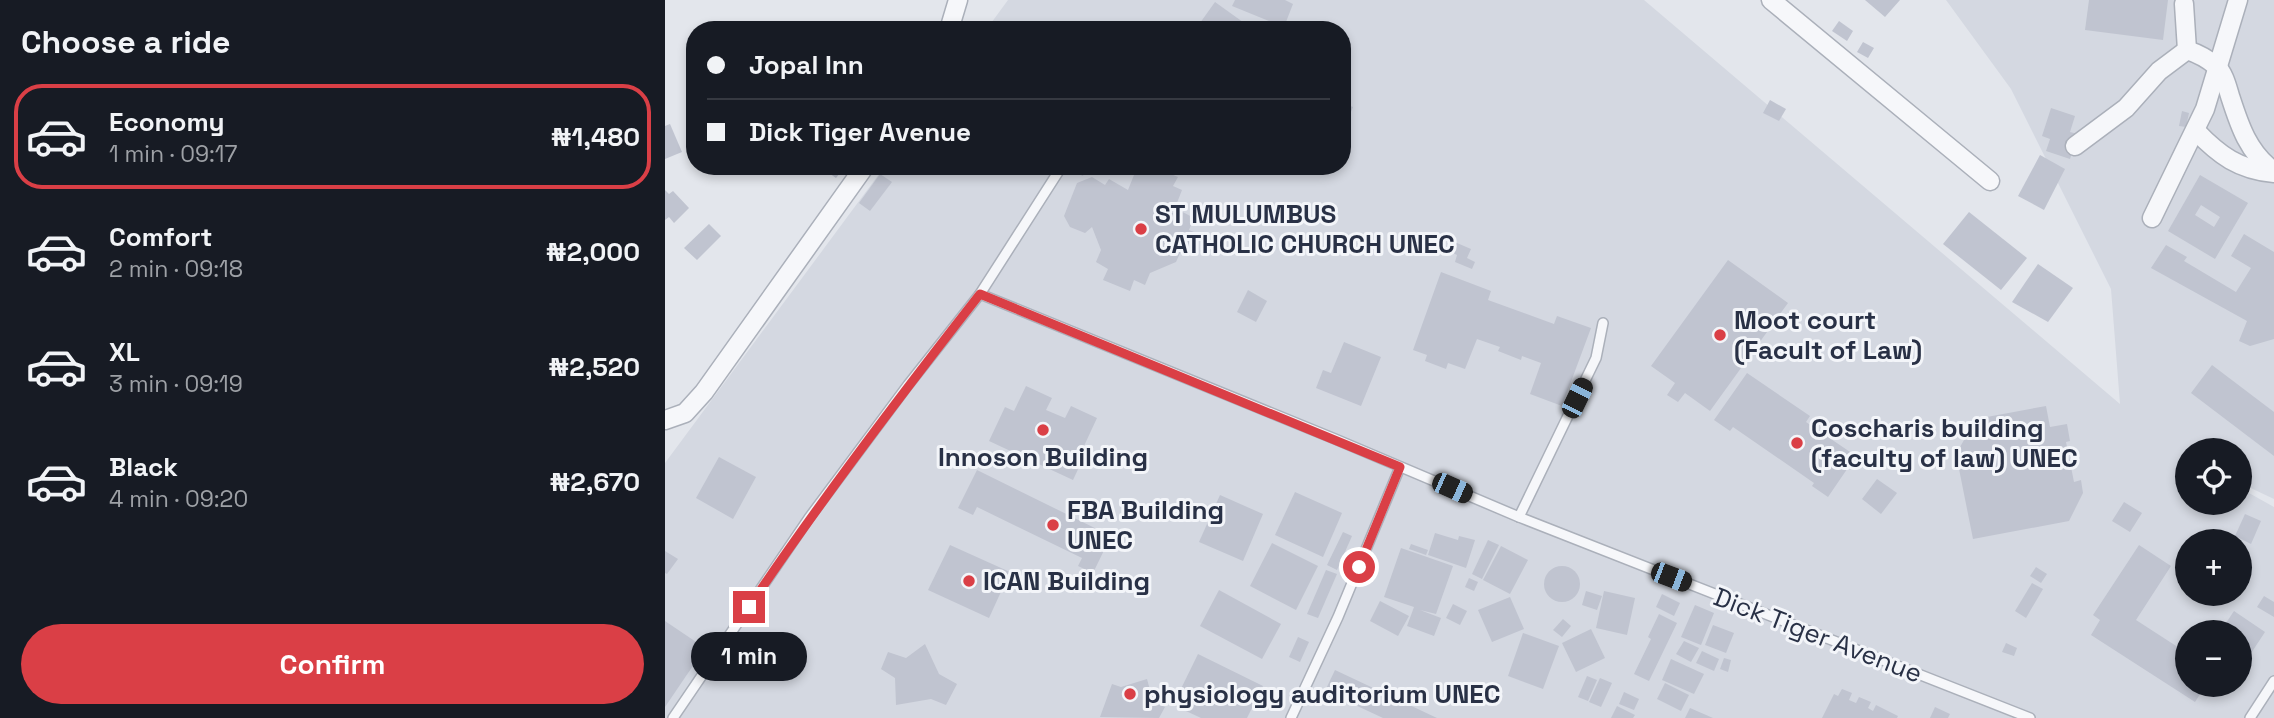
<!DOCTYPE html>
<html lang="en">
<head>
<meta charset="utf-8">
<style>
  body { margin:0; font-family:"Space Grotesk",sans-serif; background:#20242c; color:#f1f3f6; height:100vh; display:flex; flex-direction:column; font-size:26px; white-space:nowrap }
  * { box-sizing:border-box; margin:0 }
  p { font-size:23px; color:#9ea1a6 }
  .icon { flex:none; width:38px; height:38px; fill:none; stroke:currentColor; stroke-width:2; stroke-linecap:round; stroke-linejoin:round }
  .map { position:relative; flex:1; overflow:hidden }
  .panel { display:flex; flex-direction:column; background:#171b24; width:665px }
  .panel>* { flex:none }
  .banner { position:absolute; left:21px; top:21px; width:665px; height:154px; border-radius:28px; box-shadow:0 4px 10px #0003; display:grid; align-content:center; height:154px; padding:0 21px; background:#171b24 }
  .tools { position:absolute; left:1510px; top:438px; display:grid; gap:14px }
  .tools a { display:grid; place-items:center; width:77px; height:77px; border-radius:50%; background:#171b24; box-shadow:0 4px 10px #0003; font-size:35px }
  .end { position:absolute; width:32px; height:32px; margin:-16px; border:9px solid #da3f46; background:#fff; box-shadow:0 0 0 4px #fff }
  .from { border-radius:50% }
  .bubble { position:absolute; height:49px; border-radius:24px; background:#171b24; box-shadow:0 4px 10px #0003; font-size:23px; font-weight:600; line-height:49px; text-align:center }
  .car { position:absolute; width:21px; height:42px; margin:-21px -10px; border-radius:9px; box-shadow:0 0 5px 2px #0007; background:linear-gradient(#222 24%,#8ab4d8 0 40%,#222 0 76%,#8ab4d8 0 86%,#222 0) }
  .banner b { display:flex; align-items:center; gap:24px; height:66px; font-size:26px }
  .banner b+b { border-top:2px solid #363941 }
  .banner i { width:18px; height:18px; background:#f1f3f6 }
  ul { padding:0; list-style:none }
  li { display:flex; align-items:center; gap:21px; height:105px; margin:0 14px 10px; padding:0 7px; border:4px solid transparent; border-radius:28px }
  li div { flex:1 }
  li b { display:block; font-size:26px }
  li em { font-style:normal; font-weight:600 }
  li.on { border-color:#da3f46 }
  li>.icon { width:63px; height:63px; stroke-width:1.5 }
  h2 { padding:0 21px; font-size:32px; line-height:84px }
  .button { display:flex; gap:14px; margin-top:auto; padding:14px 21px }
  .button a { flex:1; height:80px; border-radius:42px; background:#da3f46; color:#fff; font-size:28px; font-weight:600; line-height:80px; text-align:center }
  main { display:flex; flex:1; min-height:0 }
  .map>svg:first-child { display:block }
</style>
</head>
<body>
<main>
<section class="panel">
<h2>Choose a ride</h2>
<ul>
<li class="on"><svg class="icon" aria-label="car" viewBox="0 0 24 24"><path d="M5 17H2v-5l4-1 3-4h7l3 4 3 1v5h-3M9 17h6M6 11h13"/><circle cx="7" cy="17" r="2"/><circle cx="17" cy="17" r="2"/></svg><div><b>Economy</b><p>1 min · 09:17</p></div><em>₦1,480</em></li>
<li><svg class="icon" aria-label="car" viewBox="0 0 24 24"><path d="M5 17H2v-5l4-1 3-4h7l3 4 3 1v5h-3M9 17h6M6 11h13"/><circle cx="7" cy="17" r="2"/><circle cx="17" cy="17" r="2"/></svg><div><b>Comfort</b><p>2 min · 09:18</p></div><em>₦2,000</em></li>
<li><svg class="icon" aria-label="car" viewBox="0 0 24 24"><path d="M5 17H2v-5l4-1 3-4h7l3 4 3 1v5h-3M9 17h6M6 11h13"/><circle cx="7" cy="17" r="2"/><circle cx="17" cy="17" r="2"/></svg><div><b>XL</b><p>3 min · 09:19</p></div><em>₦2,520</em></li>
<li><svg class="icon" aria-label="car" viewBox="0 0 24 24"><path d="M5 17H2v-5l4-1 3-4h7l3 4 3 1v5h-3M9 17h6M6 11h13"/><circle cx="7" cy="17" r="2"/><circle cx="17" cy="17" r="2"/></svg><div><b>Black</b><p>4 min · 09:20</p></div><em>₦2,670</em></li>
</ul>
<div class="button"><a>Confirm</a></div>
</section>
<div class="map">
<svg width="1609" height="718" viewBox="0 0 1609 718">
  <rect width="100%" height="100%" fill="#e3e6ec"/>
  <!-- built -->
  <path fill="#d4d8e1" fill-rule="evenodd" d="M343,0H979L1455,404L1446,289L1346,89L1281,0H1609V499L1575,483V450H1522V502H1575V488L1609,507V718H0V463L220,166H677V30H321ZM1522,541H1575V593H1522ZM1522,632H1575V684H1522Z"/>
  <!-- building -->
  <g fill="#c0c4d0" fill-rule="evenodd">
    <path d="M570,0H620L628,4L619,27L567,6Z"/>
    <path d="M1200,0H1235L1220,17Z"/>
    <path d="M1424,0H1503L1498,40L1420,30Z"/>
    <path d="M550,2L589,30H530Z"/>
    <path d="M1174,21L1188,31L1182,41L1167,31Z"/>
    <path d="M1198,42L1209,48L1203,58L1192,52Z"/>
    <path d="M1105,100L1121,109L1114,121L1098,113Z"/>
    <path d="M677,103L688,107L677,133Z"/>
    <path d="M1386,108L1410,116L1405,132L1413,134L1405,159L1381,151L1385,139L1377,136Z"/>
    <path d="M1517,111L1524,113L1521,127L1514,126Z"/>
    <path d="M5,124L17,152L0,159V126Z"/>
    <path d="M1375,155L1400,169L1379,210L1353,196Z"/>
    <path d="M165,166H173L178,169L171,178L161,171Z"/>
    <path d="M411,166H426L428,170L417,176Z"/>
    <path d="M487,166L513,177L508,186L517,190L510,208L529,218L524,230L534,234L526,255L516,251L511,262L485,273L480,285L469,280L465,291L438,280L443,269L431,262L436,250L427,227L420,233L405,227L399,216L412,183L427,177L440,185L444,179L463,190L471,170L483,175Z"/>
    <path d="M215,174L227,182L205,211L194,203Z"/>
    <path d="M1535,175L1583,203L1550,259L1503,231ZM1536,205L1555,217L1549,227L1530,215Z"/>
    <path d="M0,190L4,194L8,191L24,208L9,223L4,217L0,220Z"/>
    <path d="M1304,212L1362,258L1336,290L1278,244Z"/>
    <path d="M44,224L56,236L32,260L19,248Z"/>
    <path d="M1579,234L1609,252V339L1585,346L1574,341L1582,321L1486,268L1501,245L1522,257L1519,261L1571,292L1586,268L1566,256Z"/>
    <path d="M792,243L806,249L802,258L810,262L807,269L790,262L792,255L788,253Z"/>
    <path d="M1063,260L1123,303L1045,411L1020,393L1013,402L1002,395L1010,383L986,366Z"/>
    <path d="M1373,264L1408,288L1383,322L1347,302Z"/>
    <path d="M776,272L826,291L823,300L889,324L892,316L926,328L897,406L865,394L876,363L857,356L856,360L833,351L835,347L812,339L800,369L783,363L781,369L760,361L762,355L748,350Z"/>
    <path d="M583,290L602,301L591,322L572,312Z"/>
    <path d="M679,342L716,357L696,406L651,388L658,370L666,373Z"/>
    <path d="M1547,365L1609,412V456L1526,393Z"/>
    <path d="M1082,373L1145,416L1141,422L1191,456L1163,497L1147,486L1149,483L1068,427L1065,431L1049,420Z"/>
    <path d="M361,386L387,398L381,410L400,418L406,406L432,418L419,446L423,448L408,480L324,441L340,407L349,411Z"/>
    <path d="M1381,406L1385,427L1402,424L1405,441L1401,442L1409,482L1416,480L1418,493L1404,521L1308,539L1291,454L1311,419Z"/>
    <path d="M54,457L91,477L68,519L31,498Z"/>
    <path d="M312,470L446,536L428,573L413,566L417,558L312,507L308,515L293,508Z"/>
    <path d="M1212,479L1232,493L1216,514L1197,499Z"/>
    <path d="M630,492L677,513L658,557L610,535Z"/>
    <path d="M555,495L598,514L578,561L534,542Z"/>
    <path d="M1459,502L1477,513L1465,532L1447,521Z"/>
    <path d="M1580,514L1596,521L1586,544L1570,536Z"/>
    <path d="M678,532L687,536L672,570L662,565Z"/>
    <path d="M770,533L793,540L794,536L810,540L801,568L763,555Z"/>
    <path d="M823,540L834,545L817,579L807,574Z"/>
    <path d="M607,543L653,566L631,610L585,586Z"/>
    <path d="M746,544L763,550L761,555L744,549Z"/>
    <path d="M285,545L345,572L324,618L263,590Z"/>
    <path d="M1474,545L1506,566L1471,620L1522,653V684H1566L1558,696L1541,685L1530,702L1426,635L1435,620L1428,615Z"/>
    <path d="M836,546L863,560L845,594L818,580Z"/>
    <path d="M736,548L788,566L771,614L755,610L776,618L769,636L742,626L749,607L719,597Z"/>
    <path d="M0,551L13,559L2,574L0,573Z"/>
    <circle cx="897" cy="584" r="18"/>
    <path d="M1371,567L1382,574L1376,583L1365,576Z"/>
    <path d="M661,570L672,574L653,618L642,614Z"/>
    <path d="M804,578L813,582L809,591L800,587Z"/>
    <path d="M1367,583L1378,589L1361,618L1350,611Z"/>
    <path d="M554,590L616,624L597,659L535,626Z"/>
    <path d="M921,591L937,596L932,610L917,605Z"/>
    <path d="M939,591L970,598L962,635L931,628Z"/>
    <path d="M997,594L1015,603L1009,616L991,607Z"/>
    <path d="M1599,596L1609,602V617L1592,607Z"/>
    <path d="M845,597L859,629L827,642L813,610Z"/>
    <path d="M715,601L744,616L733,636L705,621Z"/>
    <path d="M788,604L802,611L795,625L781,618Z"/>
    <path d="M1030,605L1049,613L1036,645L1016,637Z"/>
    <path d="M1569,611L1600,632L1575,670V632H1555Z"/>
    <path d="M994,614L1012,623L984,681L969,674L986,639L983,637Z"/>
    <path d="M898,619L906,626L897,637L888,630Z"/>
    <path d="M0,621L40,648L0,707Z"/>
    <path d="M1048,625L1069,633L1061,653L1040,645Z"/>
    <path d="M926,629L940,658L911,672L897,643Z"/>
    <path d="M858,633L894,646L878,689L843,676Z"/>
    <path d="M633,637L644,642L635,662L624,657Z"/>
    <path d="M1019,641L1034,648L1026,662L1011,654Z"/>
    <path d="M1341,643L1352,648L1349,656L1337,652Z"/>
    <path d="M260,644L274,674L292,684L281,705L266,699L231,705L230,678L216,669L223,652L241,658Z"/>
    <path d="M1037,651L1054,659L1049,671L1031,663Z"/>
    <path d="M533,654L598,686L582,718H536L508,705Z"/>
    <path d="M1059,658L1066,660L1063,672L1055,669Z"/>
    <path d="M1006,659L1039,674L1029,694L997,680Z"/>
    <path d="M670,670L772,718H718L660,691Z"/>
    <path d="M922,676L932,680L923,701L913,697Z"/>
    <path d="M935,678L947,683L936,707L924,702Z"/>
    <path d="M482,679L488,701L500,707L494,718L435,717L447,684L456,687Z"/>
    <path d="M1000,683L1024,695L1016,711L992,699Z"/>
    <path d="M1177,689L1187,693L1184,700L1191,703L1194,697L1206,702L1203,708L1208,711L1211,705L1233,716L1232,718H1157L1169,694L1173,696Z"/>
    <path d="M959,692L974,699L969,710L954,704Z"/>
    <path d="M952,706L970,715L968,718H946Z"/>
    <path d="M1270,707L1285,714L1283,718H1265Z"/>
    <path d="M1025,708L1048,718H1020Z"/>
  </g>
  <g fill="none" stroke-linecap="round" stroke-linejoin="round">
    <!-- lane casing -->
    <g stroke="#abb0ba" stroke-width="12">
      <g id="lane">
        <path d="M315,294L397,166"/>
        <path d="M854,517L931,358L938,323"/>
        <path d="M8,718L144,518L243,385L315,294L670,439L854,517L1365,718"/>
        <path d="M626,718L673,617L735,467"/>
        <path d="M1585,718L1609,681"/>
      </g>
    </g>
    <!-- street casing -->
    <g stroke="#abb0ba" stroke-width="21">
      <g id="street">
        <path d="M1106,0L1325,181"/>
        <path d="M1519,4L1522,50"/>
        <path d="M284,30L293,0"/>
        <path d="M1531,131C1554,155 1574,170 1609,173"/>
        <path d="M1410,146L1461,108L1494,71L1522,50C1531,53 1543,59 1551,66C1559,73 1562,86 1565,96C1574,124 1583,153 1609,171"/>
        <path d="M1487,218L1540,109L1573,0"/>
        <path d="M0,420L20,413L39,392L200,166"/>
      </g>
    </g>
    <!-- lane -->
    <use href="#lane" stroke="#f6f7fa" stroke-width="9"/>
    <!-- street -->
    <use href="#street" stroke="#f6f7fa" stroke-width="18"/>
  </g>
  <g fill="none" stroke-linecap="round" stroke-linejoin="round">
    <!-- route -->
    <path stroke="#da3f46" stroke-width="9" d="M84,607C156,500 235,396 315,294L735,467L694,567"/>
  </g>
  <!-- markers -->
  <g fill="#da3f46" stroke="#f3f5f9" stroke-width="2.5">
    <circle cx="476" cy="229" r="7"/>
    <circle cx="1055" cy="335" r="7"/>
    <circle cx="378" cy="430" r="7"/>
    <circle cx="1132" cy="443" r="7"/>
    <circle cx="388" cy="525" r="7"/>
    <circle cx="304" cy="581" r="7"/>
    <circle cx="465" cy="694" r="7"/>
  </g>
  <g text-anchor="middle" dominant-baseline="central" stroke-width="6" stroke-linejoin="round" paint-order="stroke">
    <!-- poi labels -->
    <g font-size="26" font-weight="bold" fill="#293146" stroke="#f3f5f9" text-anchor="start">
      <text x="490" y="214">ST MULUMBUS<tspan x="490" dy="30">CATHOLIC CHURCH UNEC</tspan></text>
      <text x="1069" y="320">Moot court<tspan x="1069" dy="30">(Facult of Law)</tspan></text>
      <text x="1146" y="428">Coscharis building<tspan x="1146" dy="30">(faculty of law) UNEC</tspan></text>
      <text x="378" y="457" text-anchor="middle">Innoson Building</text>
      <text x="402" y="510">FBA Building<tspan x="402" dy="30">UNEC</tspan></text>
      <text x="318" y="581">ICAN Building</text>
      <text x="479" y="694">physiology auditorium UNEC</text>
    </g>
    <!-- street labels -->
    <g font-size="26" fill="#293146" stroke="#f3f5f9">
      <text transform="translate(1153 635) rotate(21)">Dick Tiger Avenue</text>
    </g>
  </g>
</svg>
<div class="tools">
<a><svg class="icon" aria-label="locate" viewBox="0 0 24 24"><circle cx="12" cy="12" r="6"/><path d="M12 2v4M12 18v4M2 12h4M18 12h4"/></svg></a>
<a>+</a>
<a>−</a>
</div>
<i class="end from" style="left:694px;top:567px"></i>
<i class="end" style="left:84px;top:607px"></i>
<div class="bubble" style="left:26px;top:632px;width:116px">1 min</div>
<i class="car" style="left:912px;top:398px;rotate:26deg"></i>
<i class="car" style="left:787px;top:488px;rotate:114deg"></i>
<i class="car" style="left:1006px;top:577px;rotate:111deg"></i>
<div class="banner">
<b><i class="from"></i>Jopal Inn</b>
<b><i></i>Dick Tiger Avenue</b>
</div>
</div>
</main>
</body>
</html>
